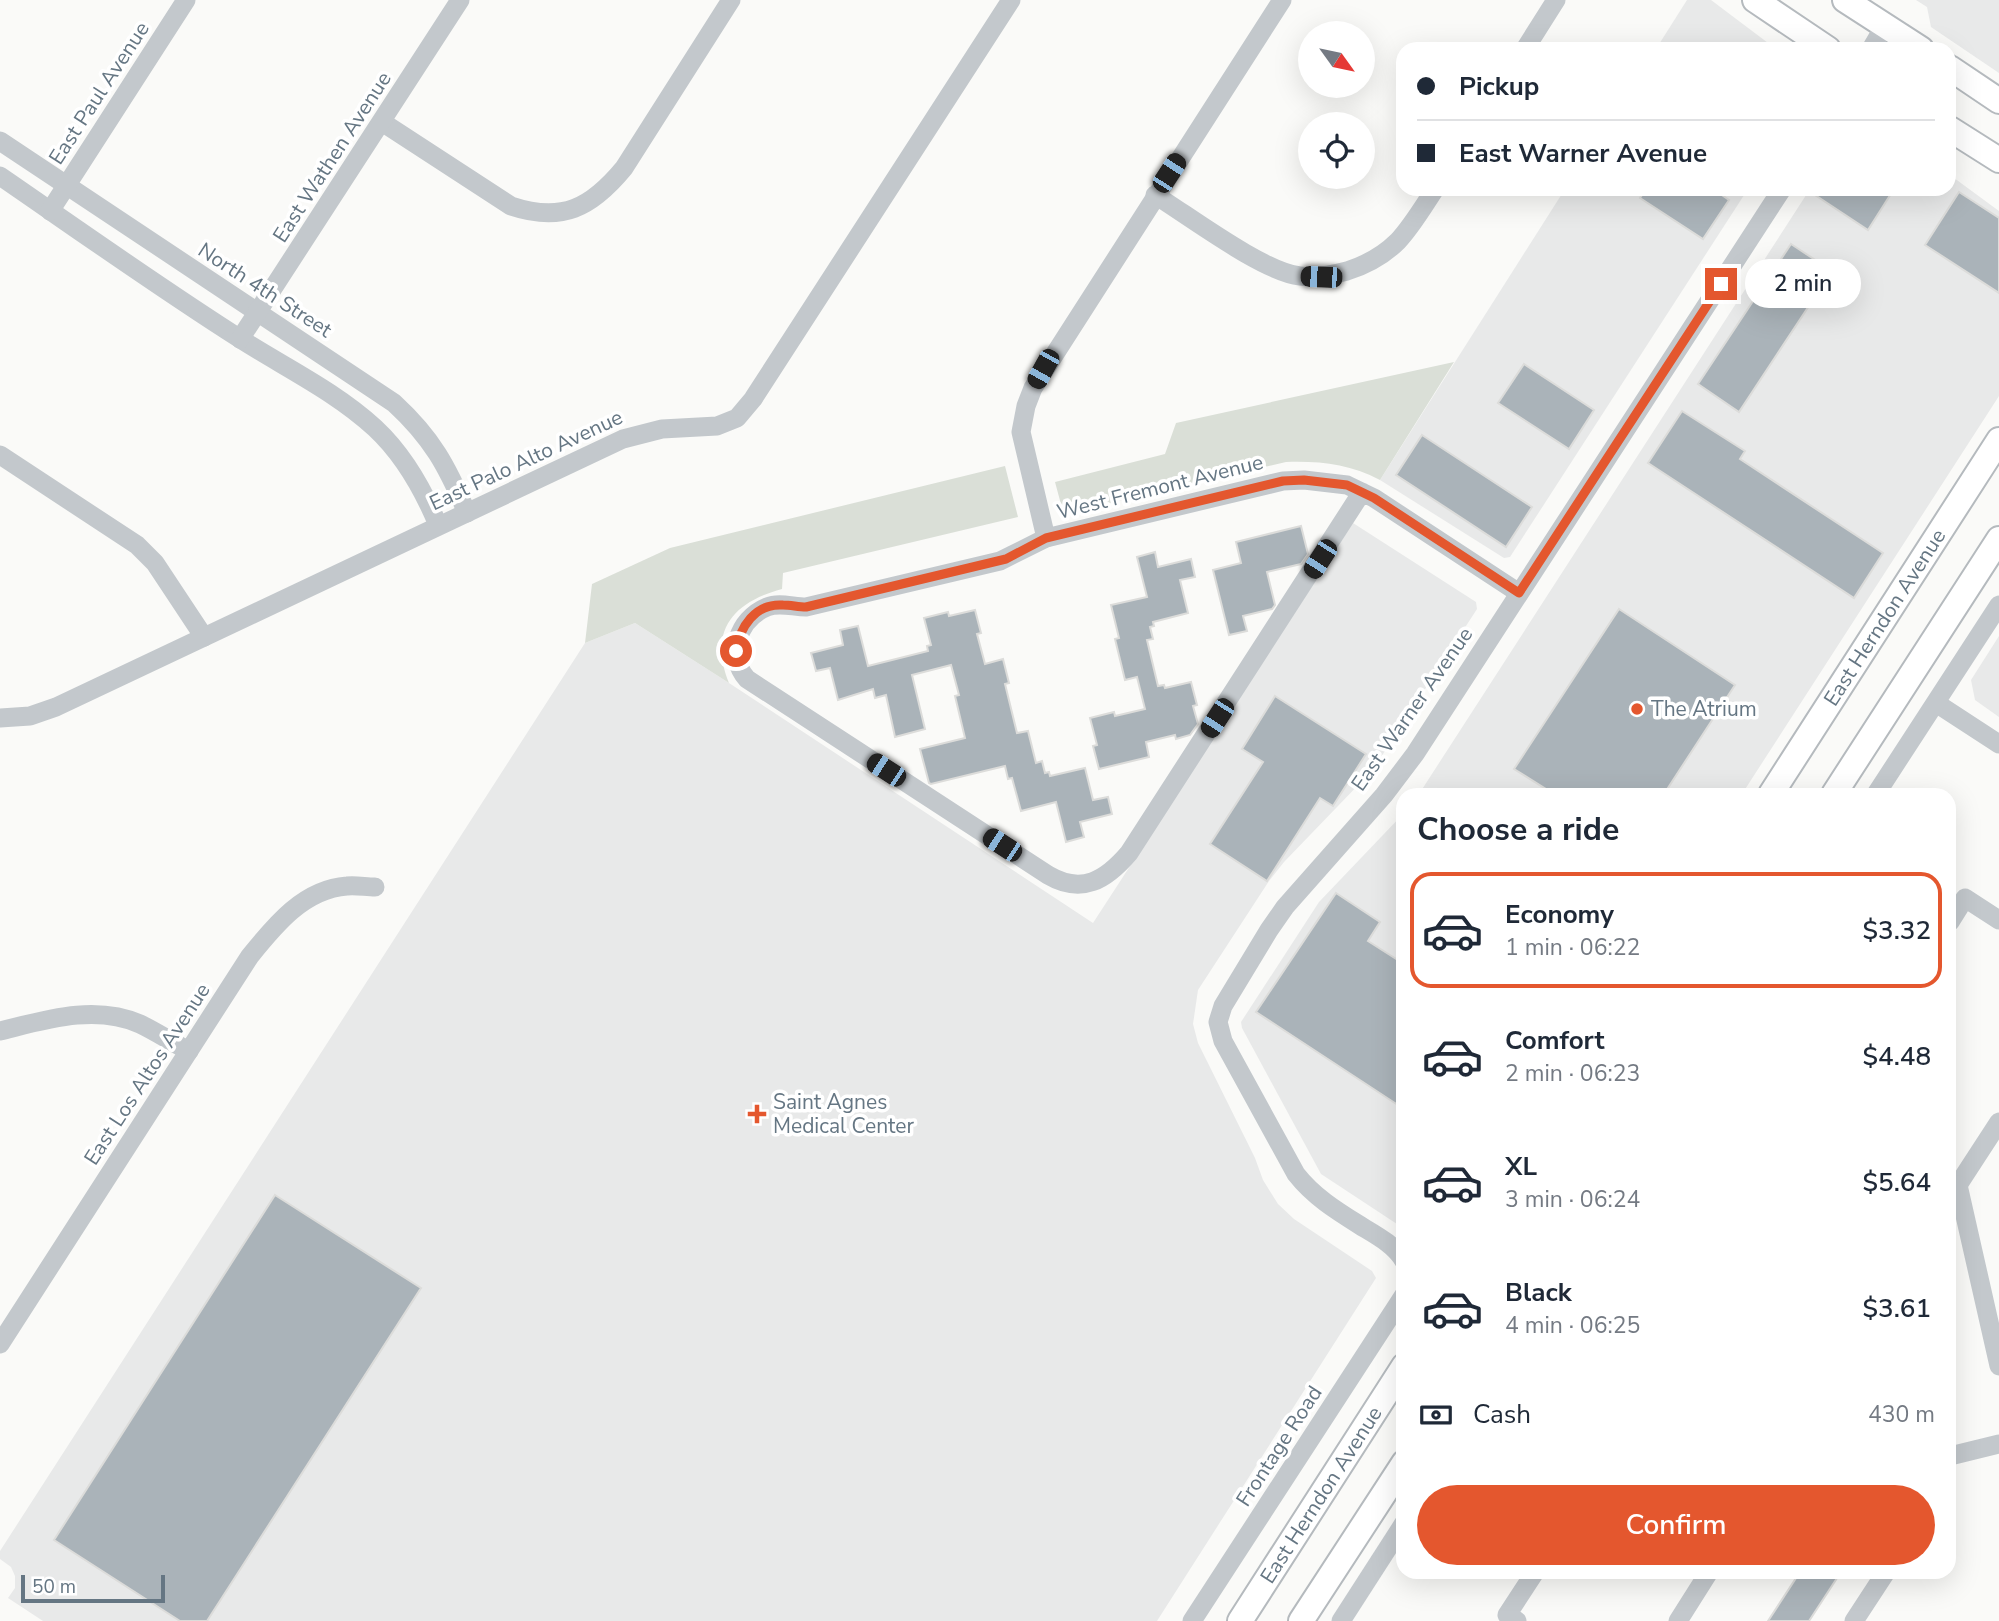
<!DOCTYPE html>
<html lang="en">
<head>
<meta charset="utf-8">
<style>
  body { margin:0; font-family:"Nunito Sans",sans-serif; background:#f6f6f7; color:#1f2937; height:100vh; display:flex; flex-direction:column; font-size:26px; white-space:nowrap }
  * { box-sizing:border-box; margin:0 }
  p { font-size:23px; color:#747a83 }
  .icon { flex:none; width:38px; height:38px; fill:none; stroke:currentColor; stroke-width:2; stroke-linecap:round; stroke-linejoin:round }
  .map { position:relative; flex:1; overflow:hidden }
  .sheet { position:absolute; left:1396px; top:788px; width:560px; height:791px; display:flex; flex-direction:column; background:#fff; border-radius:21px; box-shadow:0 7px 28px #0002 }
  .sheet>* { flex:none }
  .top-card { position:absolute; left:1396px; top:42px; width:560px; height:154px; border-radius:21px; box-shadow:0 7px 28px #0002; display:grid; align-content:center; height:154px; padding:0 21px; background:#fff }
  .needle { width:46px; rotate:123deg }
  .tools { position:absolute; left:1298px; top:21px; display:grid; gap:14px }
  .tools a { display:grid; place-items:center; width:77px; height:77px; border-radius:50%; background:#fff; box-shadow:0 7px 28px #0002; font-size:35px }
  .scale { position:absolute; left:21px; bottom:18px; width:144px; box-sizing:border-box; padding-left:7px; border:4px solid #657683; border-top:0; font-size:19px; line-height:24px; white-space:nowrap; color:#657683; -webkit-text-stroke:5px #fff; paint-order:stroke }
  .end { position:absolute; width:32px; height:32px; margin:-16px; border:9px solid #e4572e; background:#fff; box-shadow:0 0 0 4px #fff }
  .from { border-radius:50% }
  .bubble { position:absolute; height:49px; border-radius:24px; background:#fff; box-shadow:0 7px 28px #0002; font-size:23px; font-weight:600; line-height:49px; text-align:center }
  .car { position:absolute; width:21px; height:42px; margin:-21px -10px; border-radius:9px; box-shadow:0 0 5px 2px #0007; background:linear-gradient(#222 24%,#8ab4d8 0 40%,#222 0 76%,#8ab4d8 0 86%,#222 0) }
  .top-card b { display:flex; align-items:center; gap:24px; height:66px; font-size:26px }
  .top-card b+b { border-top:2px solid #e0e1e3 }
  .top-card i { width:18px; height:18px; background:#1f2937 }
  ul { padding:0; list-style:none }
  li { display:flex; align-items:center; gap:21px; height:116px; margin:0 14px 10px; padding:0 7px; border:4px solid transparent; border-radius:21px }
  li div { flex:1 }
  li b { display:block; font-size:26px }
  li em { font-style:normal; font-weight:600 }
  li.active { border-color:#e4572e }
  li>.icon { width:63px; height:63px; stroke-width:1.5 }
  h2 { padding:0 21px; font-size:32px; line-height:84px }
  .pay { display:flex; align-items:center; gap:18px; height:77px; padding:0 21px; font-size:26px }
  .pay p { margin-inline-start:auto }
  .cta { display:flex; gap:14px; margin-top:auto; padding:14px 21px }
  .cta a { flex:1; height:80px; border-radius:42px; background:#e4572e; color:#fff; font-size:28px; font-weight:600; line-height:80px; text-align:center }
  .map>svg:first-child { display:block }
</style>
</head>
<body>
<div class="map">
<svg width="1999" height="1621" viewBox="0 0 1999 1621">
  <rect width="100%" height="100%" fill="#fafaf8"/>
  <!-- built -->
  <g fill="#e8e9e9">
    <path d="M1687,0H1711L1776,49H1656Z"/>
    <path d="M1916,0H1999V73L1931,27L1927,7Z"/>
    <path d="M1950,175L1999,211V396L1742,794H1419L1810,189H1950Z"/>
    <path d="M1565,189H1748L1510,557L1504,558L1380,480Z"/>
    <path d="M1353,523L1476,602L1477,609L1383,754L1364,779L1284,862L1269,881L1198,990L1193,1024L1198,1043L1255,1158L1263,1180L1278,1204L1294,1219L1372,1271L1376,1278L1157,1621H43L8,1598L15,1588V1576L11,1567L0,1559V1551L585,643L635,623L729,683L1093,923Z"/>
    <path d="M1999,636V717L1975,700L1971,680Z"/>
    <path d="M1403,814V1228L1321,1174L1242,1028L1241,1022L1319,902Z"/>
  </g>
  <!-- green -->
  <g fill="#dadfd7">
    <path d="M1454,362L1380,480C1349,464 1321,461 1286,462L1072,512L1062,508L1055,482L1165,454L1176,423Z"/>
    <path d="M1005,466L1018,517L783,573L782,589C733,602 708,631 729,683L635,623L585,643L592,584L670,548Z"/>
  </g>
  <!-- building -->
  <g fill="#aab3b9" stroke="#dcdcda" stroke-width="2">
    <path d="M1646,189H1713L1729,200L1703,239L1640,198Z"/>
    <path d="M1806,189H1894L1868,230Z"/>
    <path d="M1959,192L1999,218V293L1925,245Z"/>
    <path d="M1791,244L1832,271L1739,412L1698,384Z"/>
    <path d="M1524,364L1594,410L1569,449L1498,403Z"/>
    <path d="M1682,411L1745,451L1740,459L1883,553L1854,598L1648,463Z"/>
    <path d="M1422,435L1532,507L1506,547L1396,475Z"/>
    <path d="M1301,526L1308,554L1301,564L1267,572L1275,605L1272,609L1243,616L1247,631L1229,635L1213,570L1241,563L1236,542Z"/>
    <path d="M1155,552L1158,567L1191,559L1195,577L1180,580L1188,613L1153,622L1154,626L1150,627L1153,639L1147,640L1158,686L1164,685L1165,688L1191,682L1197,705L1193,706L1198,724L1190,735L1176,739L1175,735L1146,742L1149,757L1099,769L1093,746L1097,745L1090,718L1114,712L1115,716L1145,709L1137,677L1125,680L1115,639L1119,638L1111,605L1147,597L1137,557Z"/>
    <path d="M1619,609L1735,685L1664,794H1554L1514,769Z"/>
    <path d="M975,610L981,633L977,634L985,664L1003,659L1009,683L1005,684L1017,733L1028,731L1036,763L1042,761L1045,773L1049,772L1050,776L1085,768L1093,800L1108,797L1112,814L1080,822L1084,837L1066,842L1056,802L1021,811L1012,778L1008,779L1005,766L931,784L929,783L920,749L965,738L955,696L959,695L951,665L912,675L925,729L895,737L886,695L875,698L873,689L838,700L830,668L816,671L811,653L843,645L840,630L858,626L868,666L928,651L927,646L931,645L924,618L948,612L949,616Z"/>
    <path d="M1275,696L1366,754L1333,806L1320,798L1267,881L1210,844L1263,762L1242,749Z"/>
    <path d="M1336,893L1380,922L1368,941L1404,964V1109L1256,1012Z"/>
    <path d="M275,1195L421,1288L207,1621H180L54,1540Z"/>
    <path d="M1800,1572H1841L1809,1621H1768Z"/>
  </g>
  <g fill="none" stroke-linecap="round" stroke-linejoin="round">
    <!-- major casing -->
    <g stroke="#b5babe" stroke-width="28">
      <g id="major">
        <path d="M1755,0L1828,49"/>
        <path d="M1845,0L1921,49"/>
        <path d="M1950,68L1999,101"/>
        <path d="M1950,129L1999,160"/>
        <path id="s1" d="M1771,794L1999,440"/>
        <path d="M1834,794L1999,539"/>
        <path id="s2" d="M1240,1621L1404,1366"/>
        <path d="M1301,1621L1404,1463"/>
      </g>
    </g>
    <!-- minor -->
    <g stroke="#c3c8cc" stroke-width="19">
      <path d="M1525,49L1556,0"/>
      <path d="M1871,49L1885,25"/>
      <path d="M382,122L511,206C562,223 591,208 624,168L731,0"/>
      <path d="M0,141L394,403C432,438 447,466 467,513"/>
      <path d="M0,176C80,231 160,288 242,340C286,368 336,392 375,428C404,455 423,489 438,525"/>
      <path d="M1155,195C1189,216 1263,272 1300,276C1316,278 1332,275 1347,271C1366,265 1383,256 1398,241C1412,226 1423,207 1435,189"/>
      <path d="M50,211L186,0"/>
      <path d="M240,339L460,0"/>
      <path d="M0,455L137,545L155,563L204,637"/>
      <path d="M1362,492L1129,853C1106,880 1082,895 1048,875L747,679C726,655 738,619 767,607C779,602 793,607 806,607L1000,561L1046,538L1283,481L1304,480L1347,485L1374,498L1519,593"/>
      <path d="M1046,538L1021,432L1026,406L1033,388L1282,0"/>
      <path d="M1936,703L1999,744"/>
      <path d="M0,718L30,716L56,707L623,439L662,429L717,426L737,418L753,399L1011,0"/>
      <path d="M1876,794L1999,605"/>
      <path d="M1950,922L1965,898L1999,920"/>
      <path d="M0,1031C45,1020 95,1004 140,1024C157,1032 173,1043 189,1051"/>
      <path d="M1958,1185L1999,1122"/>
      <path d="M1950,1187L1958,1185L1999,1366"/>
      <path d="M1404,1261C1395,1245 1376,1235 1361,1226C1337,1211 1314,1197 1296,1174L1223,1041L1218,1022L1223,1006L1269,930L1285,907L1384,795L1415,754L1782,189"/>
      <path d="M0,1344L250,956C275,925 304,889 347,886C356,885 366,887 375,887"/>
      <path d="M1950,1456L1999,1444"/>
      <path d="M1192,1621L1404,1295"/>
      <path d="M1341,1621L1404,1523"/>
      <path d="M1517,1621L1507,1615L1535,1572"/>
      <path d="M1678,1621L1709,1572"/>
      <path d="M1854,1621L1886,1572"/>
    </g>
    <!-- major -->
    <use href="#major" stroke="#fff" stroke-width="24"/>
  </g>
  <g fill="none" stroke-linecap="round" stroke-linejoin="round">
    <!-- route -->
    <path stroke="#e4572e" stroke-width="9" d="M736,651C740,627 755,603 783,605C791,605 798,607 806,607L1006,559L1046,538L1283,481L1304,480L1347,485L1374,498L1519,593L1721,284"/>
  </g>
  <!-- markers -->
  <g fill="#e4572e" stroke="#fff" stroke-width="2.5">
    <circle cx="1637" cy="709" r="7"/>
    <path d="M753.5 1103.5h7v7h7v7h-7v7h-7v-7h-7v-7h7z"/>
  </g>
  <g text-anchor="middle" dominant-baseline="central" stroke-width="7" stroke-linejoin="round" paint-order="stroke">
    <!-- street labels -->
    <g font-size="21" fill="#657683" stroke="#fff">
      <text transform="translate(99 93) rotate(-57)">East Paul Avenue</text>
      <text transform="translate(332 157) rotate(-57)">East Wathen Avenue</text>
      <text transform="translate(265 290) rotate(33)">North 4th Street</text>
      <text transform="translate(526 460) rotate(-25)">East Palo Alto Avenue</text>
      <text transform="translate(1160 487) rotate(-14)">West Fremont Avenue</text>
      <text stroke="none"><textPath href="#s1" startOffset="210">East Herndon Avenue</textPath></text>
      <text transform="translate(1412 709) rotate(-55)">East Warner Avenue</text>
      <text transform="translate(147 1074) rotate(-57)">East Los Altos Avenue</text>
      <text transform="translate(1279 1446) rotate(-57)">Frontage Road</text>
      <text stroke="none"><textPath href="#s2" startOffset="150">East Herndon Avenue</textPath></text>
    </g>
    <!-- poi labels -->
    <g font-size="21" fill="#657683" stroke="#fff" text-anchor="start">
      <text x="1651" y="709">The Atrium</text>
      <text x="773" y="1102">Saint Agnes<tspan x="773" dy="24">Medical Center</tspan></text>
    </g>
  </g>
</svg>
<div class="tools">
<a><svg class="needle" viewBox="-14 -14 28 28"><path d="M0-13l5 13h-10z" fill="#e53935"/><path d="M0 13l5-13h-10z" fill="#747a83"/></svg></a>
<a><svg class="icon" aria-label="locate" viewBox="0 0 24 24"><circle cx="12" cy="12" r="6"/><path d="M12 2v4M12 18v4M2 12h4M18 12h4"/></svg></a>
</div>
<div class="scale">50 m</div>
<i class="end from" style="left:736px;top:651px"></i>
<i class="end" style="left:1721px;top:284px"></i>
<div class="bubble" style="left:1745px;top:259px;width:116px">2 min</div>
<i class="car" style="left:1169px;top:173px;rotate:33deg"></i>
<i class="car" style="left:1321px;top:277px;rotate:272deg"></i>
<i class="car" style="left:1043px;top:369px;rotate:209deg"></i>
<i class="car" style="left:1320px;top:559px;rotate:213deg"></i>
<i class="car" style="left:1217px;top:718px;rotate:213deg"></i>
<i class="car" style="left:886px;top:770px;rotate:303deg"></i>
<i class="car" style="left:1002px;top:845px;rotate:303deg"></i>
<div class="top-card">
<b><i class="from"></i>Pickup</b>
<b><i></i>East Warner Avenue</b>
</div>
<section class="sheet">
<h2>Choose a ride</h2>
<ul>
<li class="active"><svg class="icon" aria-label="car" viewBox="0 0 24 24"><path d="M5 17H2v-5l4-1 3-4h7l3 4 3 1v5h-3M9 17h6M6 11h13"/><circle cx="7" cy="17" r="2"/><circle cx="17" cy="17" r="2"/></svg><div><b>Economy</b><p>1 min · 06:22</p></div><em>$3.32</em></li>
<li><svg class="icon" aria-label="car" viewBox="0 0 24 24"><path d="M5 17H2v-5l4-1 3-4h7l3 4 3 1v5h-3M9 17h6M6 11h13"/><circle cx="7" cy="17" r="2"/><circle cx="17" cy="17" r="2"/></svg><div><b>Comfort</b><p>2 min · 06:23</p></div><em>$4.48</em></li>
<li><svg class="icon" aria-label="car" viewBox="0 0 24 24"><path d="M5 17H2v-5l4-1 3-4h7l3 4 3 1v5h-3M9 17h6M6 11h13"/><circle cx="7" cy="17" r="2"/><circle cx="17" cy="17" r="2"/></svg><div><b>XL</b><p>3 min · 06:24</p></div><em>$5.64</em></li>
<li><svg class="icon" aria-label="car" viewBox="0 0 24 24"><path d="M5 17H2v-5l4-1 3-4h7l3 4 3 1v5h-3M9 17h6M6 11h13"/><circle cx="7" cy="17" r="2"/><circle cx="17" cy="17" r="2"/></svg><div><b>Black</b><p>4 min · 06:25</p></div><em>$3.61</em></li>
</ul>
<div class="pay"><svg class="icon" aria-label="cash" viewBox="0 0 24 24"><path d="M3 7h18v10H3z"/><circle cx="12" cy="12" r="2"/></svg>Cash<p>430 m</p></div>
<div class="cta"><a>Confirm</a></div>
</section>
</div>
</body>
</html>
